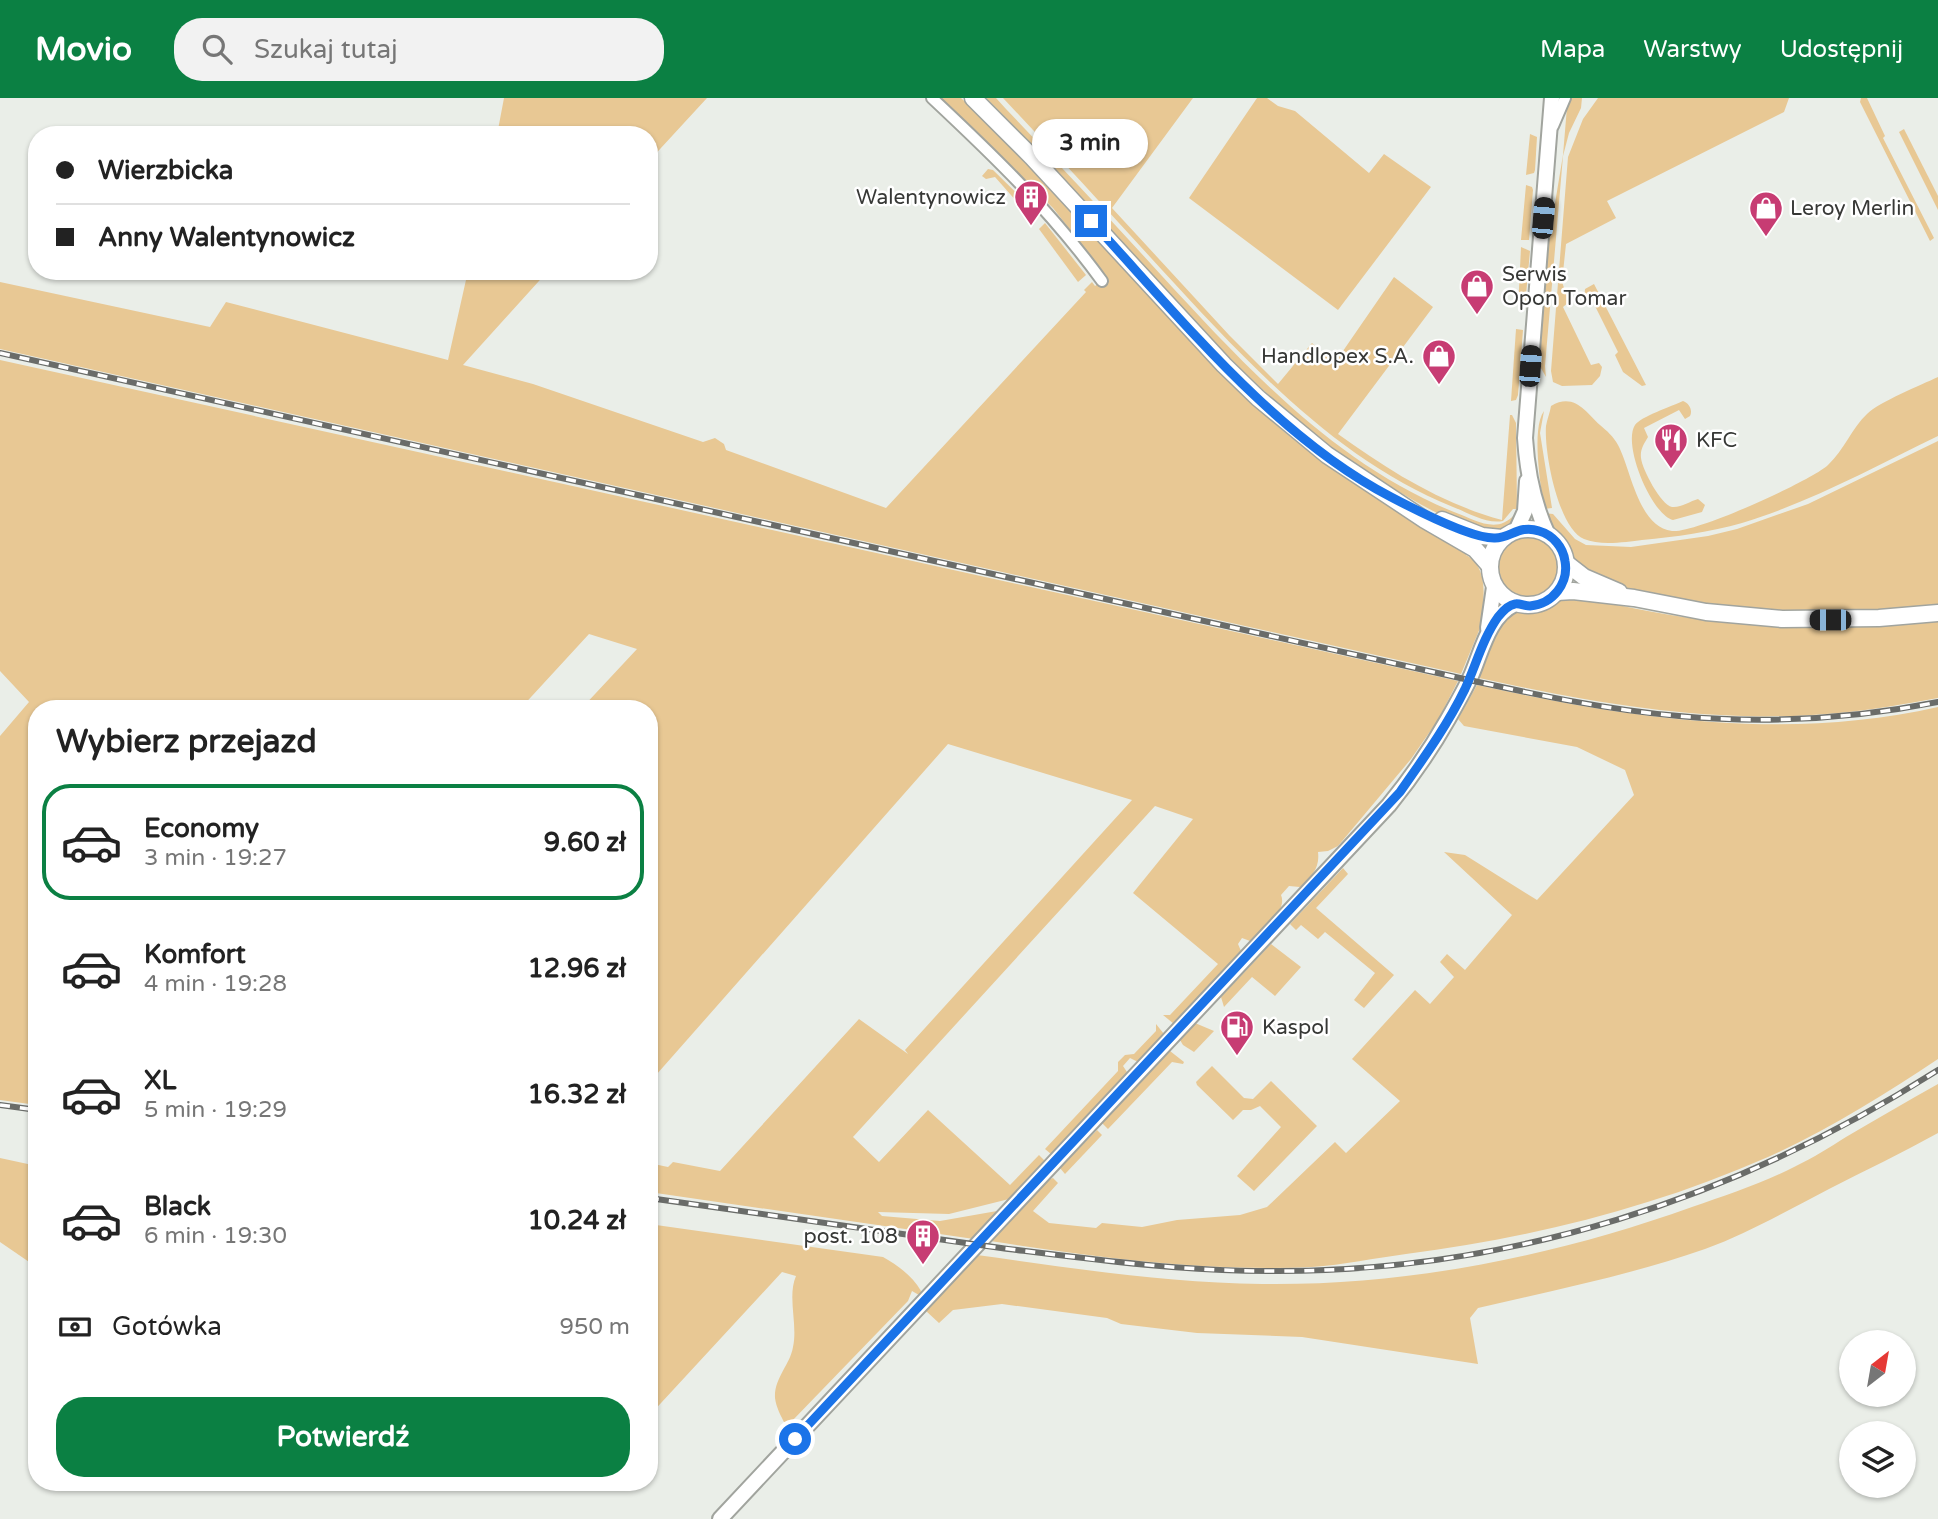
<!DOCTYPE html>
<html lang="pl">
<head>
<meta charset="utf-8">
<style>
  body { margin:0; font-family:"Varela Round",sans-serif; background:#f2f2f2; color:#222; height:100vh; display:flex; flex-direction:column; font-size:26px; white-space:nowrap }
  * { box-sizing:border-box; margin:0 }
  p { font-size:23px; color:#767676 }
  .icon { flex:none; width:38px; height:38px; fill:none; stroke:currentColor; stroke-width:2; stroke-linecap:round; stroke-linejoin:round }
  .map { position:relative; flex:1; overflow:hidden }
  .sheet { position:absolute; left:28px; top:602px; width:630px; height:791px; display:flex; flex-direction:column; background:#fff; border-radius:28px; box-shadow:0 2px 5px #0004 }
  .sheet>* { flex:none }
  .hud { position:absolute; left:28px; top:28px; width:630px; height:154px; border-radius:28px; box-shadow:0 2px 5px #0004; display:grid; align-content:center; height:154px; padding:0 28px; background:#fff }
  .needle { width:46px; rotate:31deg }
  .buttons { position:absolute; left:1839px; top:1232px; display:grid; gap:14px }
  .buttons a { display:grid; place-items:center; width:77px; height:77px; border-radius:50%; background:#fff; box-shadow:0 2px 5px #0004; font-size:35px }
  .end { position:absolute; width:32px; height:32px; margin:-16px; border:9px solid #1a73e8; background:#fff; box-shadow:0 0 0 4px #fff }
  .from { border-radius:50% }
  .bubble { position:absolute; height:49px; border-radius:24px; background:#fff; box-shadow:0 2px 5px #0004; font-size:23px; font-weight:700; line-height:49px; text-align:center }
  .car { position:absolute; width:21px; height:42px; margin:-21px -10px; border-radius:9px; box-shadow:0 0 5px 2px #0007; background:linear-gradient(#222 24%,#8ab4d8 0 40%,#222 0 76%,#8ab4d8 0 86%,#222 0) }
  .hud b { display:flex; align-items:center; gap:24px; height:66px; font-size:26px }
  .hud b+b { border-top:2px solid #e0e0e0 }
  .hud i { width:18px; height:18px; background:#222 }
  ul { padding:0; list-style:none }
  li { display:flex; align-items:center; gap:21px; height:116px; margin:0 14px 10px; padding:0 14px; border:4px solid transparent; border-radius:28px }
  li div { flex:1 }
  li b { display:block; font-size:26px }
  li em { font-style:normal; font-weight:700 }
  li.current { border-color:#0b8043 }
  li>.icon { width:63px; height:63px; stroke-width:1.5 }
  h2 { padding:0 28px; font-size:32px; line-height:84px }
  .pay { display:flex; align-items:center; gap:18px; height:77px; padding:0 28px; font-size:26px }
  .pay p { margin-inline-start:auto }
  .cta { display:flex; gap:14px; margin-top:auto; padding:14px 28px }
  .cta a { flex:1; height:80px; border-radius:28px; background:#0b8043; color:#fff; font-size:28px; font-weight:700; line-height:80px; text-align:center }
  header { display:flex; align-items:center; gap:42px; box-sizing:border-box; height:98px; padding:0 35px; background:#0b8043; color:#fff }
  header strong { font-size:33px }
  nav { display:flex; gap:38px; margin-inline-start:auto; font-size:24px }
  .search { width:490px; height:63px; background:#f2f2f2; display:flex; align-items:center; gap:18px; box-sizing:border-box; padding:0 24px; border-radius:28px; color:#767676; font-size:26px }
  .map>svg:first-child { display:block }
</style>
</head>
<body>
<header>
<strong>Movio</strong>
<div class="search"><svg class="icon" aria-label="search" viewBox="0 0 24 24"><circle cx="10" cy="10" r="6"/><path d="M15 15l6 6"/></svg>Szukaj tutaj</div>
<nav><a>Mapa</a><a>Warstwy</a><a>Udostępnij</a></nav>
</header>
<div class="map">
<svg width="1938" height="1421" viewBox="0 0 1938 1421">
  <rect width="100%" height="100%" fill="#eaeee8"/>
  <!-- green -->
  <g fill="#e8c894">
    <path d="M504,0H707L649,63V37H497Z"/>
    <path d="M941,0H961L994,31L1233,288C1265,318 1297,346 1333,371C1376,402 1422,426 1468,452L1466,457C1489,470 1484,500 1481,522L1483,523L1461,576L0,251V184L210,229L226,204L448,262L468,173H548L463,267L533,286L703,344L715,340L724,346L726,352L886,410L1086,194L1084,192L1092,184L1095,188L1107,179L1053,110Z"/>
    <path d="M986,0H996L1006,11C1059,66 1111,122 1162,178C1247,270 1335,366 1454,414C1476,422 1497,437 1515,416C1508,437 1487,432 1470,427C1443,421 1419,405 1394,391C1302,338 1231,263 1160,186C1102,124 1046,60 986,0Z"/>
    <path d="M1003,0H1193L1112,110L1229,237L1278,286L1312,245L1334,266L1394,179L1433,209L1338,336C1388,372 1442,406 1502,422L1510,317H1512L1516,325L1517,411H1513L1503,423C1486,426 1469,415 1453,409C1336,362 1246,263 1162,172C1109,114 1057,57 1003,0Z"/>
    <path d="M1257,0H1267L1278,8L1295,13L1369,75L1384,56L1431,89L1338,212L1189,100Z"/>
    <path d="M1571,0H1582L1581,10L1569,35L1563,58L1545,268L1546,279L1537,263L1543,178L1563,57L1567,9Z"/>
    <path d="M1598,0H1789L1784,14L1607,103L1616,120L1566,146L1562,184L1569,204L1563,209L1591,267L1599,265L1602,269L1600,278L1592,287L1562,288L1553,284L1551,273L1568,59L1583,21Z"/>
    <path d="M1861,0H1867L1885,38L1883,40L1934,140L1930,143L1860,4Z"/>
    <path d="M1904,31L1938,98V112L1899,34Z"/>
    <path d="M1530,36L1537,39L1535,72L1534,75L1526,77Z"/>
    <path d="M988,71L993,72L1039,117L1033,122L995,79L986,81L982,78Z"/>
    <path d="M1526,87L1532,89L1533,92L1529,142H1521Z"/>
    <path d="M1045,125L1086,177L1078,184L1039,131Z"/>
    <path d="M1521,149L1530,153L1525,208L1518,212Z"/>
    <path d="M1594,186L1646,287L1642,288L1623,274L1615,257L1618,254L1591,200L1584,202L1585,191Z"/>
    <path d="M1516,231L1523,232L1518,297L1516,302L1511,303Z"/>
    <path d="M0,262L1458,583L1438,622L1411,661L1338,748L1328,753L1318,754C1320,770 1312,778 1300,789L1289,788L1281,797C1288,814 1261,832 1250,843L1242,840L1238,846L1241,853L1174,926L1163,917H1170L1218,866L1133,795L1193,721L1155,708L853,1039L879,1064L928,1012L1010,1087L1039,1057L1045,1063L1009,1101L949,1116L878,1114L882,1118L940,1123L997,1113L974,1141L649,1094V1065L668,1069L673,1064L720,1073L859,921L908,956L905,952L1132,702L948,646L649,985V611H581L637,551L589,536L520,611H37V1007L0,1002V638L29,604L0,573Z"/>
    <path d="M1938,279V338C1874,369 1811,404 1742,425C1710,434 1676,439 1642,442C1626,444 1600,448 1584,441C1558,430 1544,354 1546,328C1547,321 1550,315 1551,308C1574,294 1586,314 1600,327C1607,333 1613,338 1618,347C1631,371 1638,429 1672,433C1694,436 1811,383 1828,367C1844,352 1852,330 1867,316C1879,304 1921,287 1938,279Z"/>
    <path d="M1683,303C1689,305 1693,312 1690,318L1685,321L1679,312L1644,330L1648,339C1644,346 1640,351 1641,360C1642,371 1661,407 1672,409C1681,410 1690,403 1698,401L1705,407L1702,414L1673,422C1652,417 1622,347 1635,327C1640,319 1672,308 1683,303Z"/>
    <path d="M1544,313L1540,335L1552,410L1544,411C1541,388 1531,331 1544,313Z"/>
    <path d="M1938,343V506C1841,517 1743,518 1647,495C1628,490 1604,485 1587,474C1574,466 1573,457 1565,446C1557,434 1550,429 1544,415L1553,416L1575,441L1586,447L1631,449L1708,438L1737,431L1808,406Z"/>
    <circle cx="1528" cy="469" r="31"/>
    <path d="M1573,498C1615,506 1657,516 1699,521C1780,532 1857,532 1938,522V600C1905,606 1872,612 1838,615C1717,627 1597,606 1479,580L1501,525L1513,514L1539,513L1563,499Z"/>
    <path d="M1477,587C1627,620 1785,644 1938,609V961C1884,997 1828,1032 1768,1059C1652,1110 1531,1140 1406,1156C1375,1160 1343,1167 1312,1169C1204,1174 1095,1159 990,1143L1048,1082L1053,1080L1058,1085L1033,1113L1049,1125L1096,1130L1102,1125L1142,1129L1177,1122L1240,1117L1267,1109L1335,1044L1346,1055L1400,1003L1352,961L1415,892L1430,906L1454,879L1440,864L1447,856L1465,872L1512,817L1444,754L1465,757L1537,802L1634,697L1625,672L1577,649L1464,628L1458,621Z"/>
    <path d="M1343,770L1348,776L1316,810L1394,877L1364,910L1354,902L1375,875L1325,834L1318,841L1301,827L1296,832L1290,826Z"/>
    <path d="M1271,846L1301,869L1275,898L1252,879L1224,909L1221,899Z"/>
    <path d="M1195,925L1214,933L1194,954L1183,947L1180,942Z"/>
    <path d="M1156,926L1164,936L1138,964L1130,960L1123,968L1127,974L1126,977L1051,1056L1045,1051L1118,973V964L1125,957L1134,956L1156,933Z"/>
    <path d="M1170,953L1184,964L1183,966L1172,964L1108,1031L1102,1025Z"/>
    <path d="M1212,968L1244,1000L1253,1001L1271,983L1317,1028L1254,1093L1237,1078L1281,1029L1260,1008L1251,1012H1243L1233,1022L1197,987L1196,984Z"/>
    <path d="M1938,986V1035C1902,1055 1866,1072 1829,1091C1788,1112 1749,1135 1705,1151C1631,1177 1554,1192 1478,1210L1470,1220L1478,1266L1302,1239L1197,1235L1121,1226L1107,1220L1002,1206L953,1212L939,1225L926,1213L977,1157C1071,1170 1166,1185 1262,1186C1408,1188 1555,1158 1692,1109C1727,1097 1763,1085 1796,1068C1813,1060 1830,1049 1846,1039C1877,1021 1907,1003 1938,986Z"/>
    <path d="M1097,1032L1102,1037L1065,1076L1060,1070Z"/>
    <path d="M0,1060L37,1068V1166L35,1168L0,1144Z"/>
    <path d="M649,1126L883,1159C897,1167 913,1178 921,1193L919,1197L912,1193L908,1203L792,1323L785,1326C781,1318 776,1309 775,1300C774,1280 790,1267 793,1249C798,1226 787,1199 796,1178L782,1174L649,1318Z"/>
  </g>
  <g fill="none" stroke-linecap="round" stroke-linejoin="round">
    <!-- street casing -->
    <g stroke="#a1a49e" stroke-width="14">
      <g id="street">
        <path d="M932,0C995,59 1051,113 1102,183"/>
        <path d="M1553,28L1565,0"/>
      </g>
    </g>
    <!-- secondary casing -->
    <g stroke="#a1a49e" stroke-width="18">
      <g id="secondary">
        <path d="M1516,433L1525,413L1527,383"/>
        <path d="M1548,437C1534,407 1527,372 1525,340L1552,0"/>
        <path d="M1488,530L1494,489"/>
        <path d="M720,1421L1389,707C1411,680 1431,651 1448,621C1456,607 1464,593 1471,578C1482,553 1488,519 1515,506"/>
      </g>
    </g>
    <!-- primary casing -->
    <g stroke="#a1a49e" stroke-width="19">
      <g id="primary">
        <path d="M973,0L1032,59L1224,267L1258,300L1327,357L1425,422L1475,451L1489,467"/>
        <path d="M1442,422L1482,438L1502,440"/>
        <circle cx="1528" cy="469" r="38"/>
        <path d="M1566,465L1584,479L1619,494"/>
        <path d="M1557,494L1573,493L1634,500L1706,514L1782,521L1879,520L1938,515"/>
      </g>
    </g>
    <!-- street -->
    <use href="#street" stroke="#fff" stroke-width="10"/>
    <!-- secondary -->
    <use href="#secondary" stroke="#fff" stroke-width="14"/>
    <!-- primary -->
    <use href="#primary" stroke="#fff" stroke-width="16"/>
    <!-- rail casing -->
    <g stroke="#6a6c69" stroke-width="6">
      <g id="rail">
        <path d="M0,255L1469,582C1538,597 1608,612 1679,618C1765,626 1853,621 1938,604"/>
        <path d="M0,1007L37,1012"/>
        <path d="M649,1100C766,1116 883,1134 1001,1150C1090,1161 1178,1173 1268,1173C1509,1175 1735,1101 1938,972"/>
      </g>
    </g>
    <!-- rail -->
    <use href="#rail" stroke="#fff" stroke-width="3.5" stroke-dasharray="10" stroke-linecap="butt"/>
  </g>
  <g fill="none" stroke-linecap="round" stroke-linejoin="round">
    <!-- route -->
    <path stroke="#1a73e8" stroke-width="9" d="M795,1341L1400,694C1423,661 1447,628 1465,591C1476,567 1483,540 1498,519C1502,514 1508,507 1515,506C1519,505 1525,508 1530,508C1553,506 1569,485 1565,463C1563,449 1553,437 1539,433C1519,426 1510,441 1494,440C1471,440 1412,410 1391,399C1275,339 1179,218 1091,123"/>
  </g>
  <!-- icons -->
  <defs>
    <g id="building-pin" transform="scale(1.75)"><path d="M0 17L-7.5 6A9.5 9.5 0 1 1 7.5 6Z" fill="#c73c73" stroke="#fff"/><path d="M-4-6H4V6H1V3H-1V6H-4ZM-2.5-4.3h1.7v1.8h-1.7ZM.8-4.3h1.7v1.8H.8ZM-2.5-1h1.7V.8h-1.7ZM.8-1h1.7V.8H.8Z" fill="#fff"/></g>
    <g id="shop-pin" transform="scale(1.75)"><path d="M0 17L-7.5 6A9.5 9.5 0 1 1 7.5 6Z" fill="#c73c73" stroke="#fff"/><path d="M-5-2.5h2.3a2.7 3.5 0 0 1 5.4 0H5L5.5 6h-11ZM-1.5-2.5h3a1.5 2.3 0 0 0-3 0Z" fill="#fff"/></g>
    <g id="restaurant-pin" transform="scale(1.75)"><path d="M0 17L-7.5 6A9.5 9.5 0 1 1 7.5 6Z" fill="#c73c73" stroke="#fff"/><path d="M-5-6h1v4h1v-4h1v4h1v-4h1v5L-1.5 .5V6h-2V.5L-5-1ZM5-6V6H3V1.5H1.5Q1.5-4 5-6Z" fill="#fff"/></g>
    <g id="fuel-pin" transform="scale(1.75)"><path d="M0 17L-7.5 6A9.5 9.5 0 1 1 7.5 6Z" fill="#c73c73" stroke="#fff"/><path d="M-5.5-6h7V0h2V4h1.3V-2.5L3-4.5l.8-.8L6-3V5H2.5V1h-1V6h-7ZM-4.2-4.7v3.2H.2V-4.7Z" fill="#fff"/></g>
  </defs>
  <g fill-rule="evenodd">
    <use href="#building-pin" x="1031" y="99"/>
    <use href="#shop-pin" x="1766" y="110"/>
    <use href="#shop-pin" x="1477" y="188"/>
    <use href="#shop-pin" x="1439" y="258"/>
    <use href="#restaurant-pin" x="1671" y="342"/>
    <use href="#fuel-pin" x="1237" y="929"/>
    <use href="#building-pin" x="923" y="1138"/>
  </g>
  <g text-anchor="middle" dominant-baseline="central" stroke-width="5" stroke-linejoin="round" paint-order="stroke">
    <!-- poi labels -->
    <g font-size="21" fill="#373836" stroke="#fff" text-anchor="start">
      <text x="1006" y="99" text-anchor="end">Walentynowicz</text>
      <text x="1790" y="110">Leroy Merlin</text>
      <text x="1502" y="176">Serwis<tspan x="1502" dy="24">Opon Tomar</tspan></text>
      <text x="1414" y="258" text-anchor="end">Handlopex S.A.</text>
      <text x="1696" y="342">KFC</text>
      <text x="1262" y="929">Kaspol</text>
      <text x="898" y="1138" text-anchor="end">post. 108</text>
    </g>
  </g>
</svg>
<div class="buttons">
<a><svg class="needle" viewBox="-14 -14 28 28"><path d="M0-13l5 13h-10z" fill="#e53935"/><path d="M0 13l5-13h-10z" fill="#767676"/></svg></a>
<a><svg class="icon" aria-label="layers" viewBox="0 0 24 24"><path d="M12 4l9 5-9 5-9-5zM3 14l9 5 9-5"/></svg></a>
</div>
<i class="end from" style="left:795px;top:1341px"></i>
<i class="end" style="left:1091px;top:123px"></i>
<div class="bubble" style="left:1032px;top:21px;width:116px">3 min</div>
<i class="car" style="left:1543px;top:120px;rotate:5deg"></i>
<i class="car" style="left:1530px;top:268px;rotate:4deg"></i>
<i class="car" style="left:1830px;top:522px;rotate:270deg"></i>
<div class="hud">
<b><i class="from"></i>Wierzbicka</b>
<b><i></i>Anny Walentynowicz</b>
</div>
<section class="sheet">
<h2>Wybierz przejazd</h2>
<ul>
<li class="current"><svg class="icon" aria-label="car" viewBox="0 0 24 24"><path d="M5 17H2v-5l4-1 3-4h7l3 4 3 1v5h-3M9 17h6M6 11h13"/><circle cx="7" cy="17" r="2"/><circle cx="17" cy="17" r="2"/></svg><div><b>Economy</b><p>3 min · 19:27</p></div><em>9.60 zł</em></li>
<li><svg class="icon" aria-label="car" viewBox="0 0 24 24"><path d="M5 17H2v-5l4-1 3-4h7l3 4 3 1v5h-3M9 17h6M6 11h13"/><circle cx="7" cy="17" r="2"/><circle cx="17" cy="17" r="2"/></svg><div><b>Komfort</b><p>4 min · 19:28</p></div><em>12.96 zł</em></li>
<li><svg class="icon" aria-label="car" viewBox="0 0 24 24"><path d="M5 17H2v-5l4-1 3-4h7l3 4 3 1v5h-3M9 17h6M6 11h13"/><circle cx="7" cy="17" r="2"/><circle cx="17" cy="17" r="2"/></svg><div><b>XL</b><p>5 min · 19:29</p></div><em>16.32 zł</em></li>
<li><svg class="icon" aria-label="car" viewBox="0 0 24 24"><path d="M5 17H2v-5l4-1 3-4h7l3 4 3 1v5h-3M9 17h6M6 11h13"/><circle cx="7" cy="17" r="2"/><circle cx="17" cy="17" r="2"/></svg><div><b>Black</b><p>6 min · 19:30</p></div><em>10.24 zł</em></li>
</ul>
<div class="pay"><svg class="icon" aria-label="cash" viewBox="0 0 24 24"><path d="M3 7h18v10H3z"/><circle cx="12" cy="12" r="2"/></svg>Gotówka<p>950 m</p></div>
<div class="cta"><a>Potwierdź</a></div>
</section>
</div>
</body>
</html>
